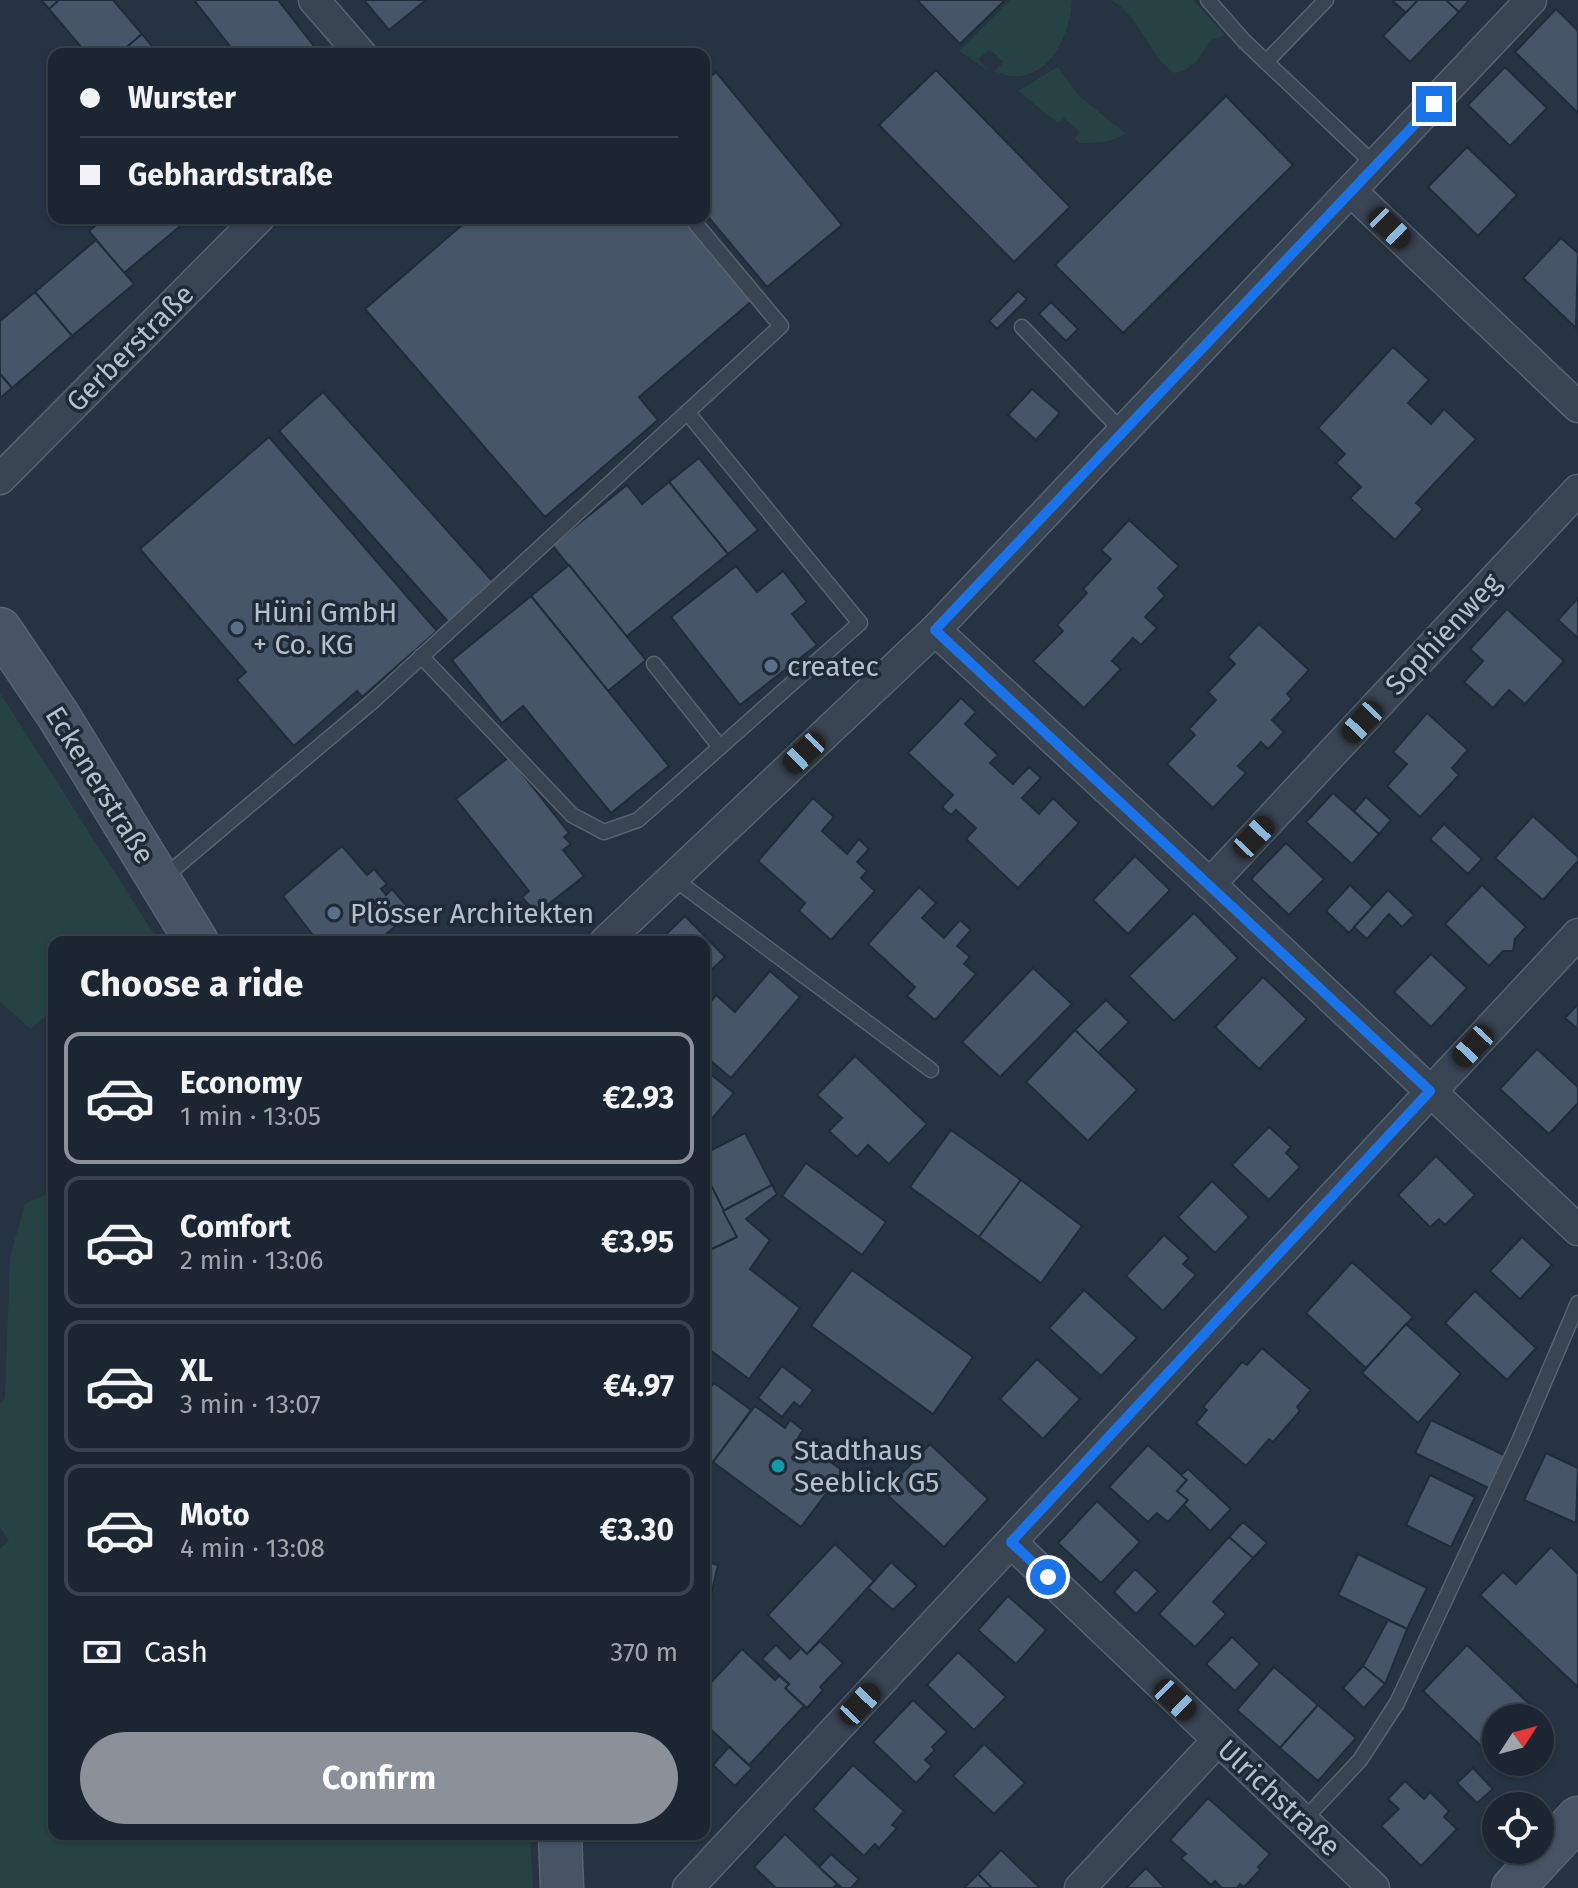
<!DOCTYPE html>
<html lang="en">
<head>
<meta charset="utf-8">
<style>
  body { margin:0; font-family:"Fira Sans",sans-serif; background:#29323e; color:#f1f3f6; height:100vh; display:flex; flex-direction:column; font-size:30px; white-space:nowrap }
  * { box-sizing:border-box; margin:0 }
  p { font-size:26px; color:#a0a5ac }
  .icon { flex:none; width:44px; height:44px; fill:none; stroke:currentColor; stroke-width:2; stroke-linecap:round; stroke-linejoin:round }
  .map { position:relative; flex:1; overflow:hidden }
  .side { position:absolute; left:48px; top:936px; width:662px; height:904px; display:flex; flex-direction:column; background:#1c2632; border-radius:16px; box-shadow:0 2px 6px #0004,0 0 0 2px #3a434d }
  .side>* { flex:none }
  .hud { position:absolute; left:48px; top:48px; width:662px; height:176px; border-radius:16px; box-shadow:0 2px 6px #0004,0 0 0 2px #3a434d; display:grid; align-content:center; height:176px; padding:0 32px; background:#1c2632 }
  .needle { width:52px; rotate:54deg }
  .buttons { position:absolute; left:1482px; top:1704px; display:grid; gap:16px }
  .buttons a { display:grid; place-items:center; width:72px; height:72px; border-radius:50%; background:#1c2632; box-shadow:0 2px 6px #0004,0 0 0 2px #3a434d; font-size:40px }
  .end { position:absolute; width:36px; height:36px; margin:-18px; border:10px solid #1a73e8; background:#fff; box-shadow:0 0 0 4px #fff }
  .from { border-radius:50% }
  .car { position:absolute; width:24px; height:48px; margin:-24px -12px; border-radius:10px; box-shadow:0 0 6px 2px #0007; background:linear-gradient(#222 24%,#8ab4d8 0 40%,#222 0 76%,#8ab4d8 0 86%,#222 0) }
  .hud b { display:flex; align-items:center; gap:28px; height:76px; font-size:30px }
  .hud b+b { border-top:2px solid #3a434d }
  .hud i { width:20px; height:20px; background:#f1f3f6 }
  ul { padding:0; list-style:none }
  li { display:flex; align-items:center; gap:24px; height:132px; margin:0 16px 12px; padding:0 16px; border:4px solid #3a434d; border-radius:16px }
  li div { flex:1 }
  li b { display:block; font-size:30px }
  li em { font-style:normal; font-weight:700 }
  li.current { border-color:#8c9099 }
  li>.icon { width:72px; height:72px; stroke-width:1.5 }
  h2 { padding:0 32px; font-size:36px; line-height:96px }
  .pay { display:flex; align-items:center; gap:20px; height:88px; padding:0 32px; font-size:30px }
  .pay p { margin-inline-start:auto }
  .action { display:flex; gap:16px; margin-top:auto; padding:16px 32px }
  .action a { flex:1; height:92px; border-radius:48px; background:#8c9099; color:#fff; font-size:32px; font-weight:700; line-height:92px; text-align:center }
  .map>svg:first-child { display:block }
</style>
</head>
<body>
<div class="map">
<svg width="1578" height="1888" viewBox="0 0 1578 1888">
  <rect width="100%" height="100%" fill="#253343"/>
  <!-- green -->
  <g fill="#274244">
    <path d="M1010,0H1072C1070,41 1042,93 994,71L1004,62L990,50L978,59L989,71L959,51Z"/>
    <path d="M1111,0H1193L1225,35L1209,41C1200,57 1193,70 1174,73C1147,54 1141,17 1111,0Z"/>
    <path d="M1058,67L1079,96L1125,133C1113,143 1095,143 1080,143L1075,138L1080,132L1064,118L1058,123L1018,91Z"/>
    <path d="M0,693L159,942H54V1008L31,1029L0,1002Z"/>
    <path d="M54,1191V1834H530L533,1888H0V1549L9,1541L0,1527V1404L5,1398L10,1257L25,1204Z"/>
  </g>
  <!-- building -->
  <g fill="#465568" stroke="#202c3a" stroke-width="2">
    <path d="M41,0H59L49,9Z"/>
    <path d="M59,0H113L142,34L119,54H87L49,9Z"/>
    <path d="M194,0H278L320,54H236Z"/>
    <path d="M364,0H426L389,30Z"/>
    <path d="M917,0H1005L960,44Z"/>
    <path d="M1392,0H1418L1406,13Z"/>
    <path d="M1418,0H1446L1459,12L1410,62L1383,36Z"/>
    <path d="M1446,0H1469L1459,12Z"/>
    <path d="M1556,9L1578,31V113L1515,52Z"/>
    <path d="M142,34L159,54H119Z"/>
    <path d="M1505,67L1547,108L1510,146L1468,105Z"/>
    <path d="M936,70L1070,207L1014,262L879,125Z"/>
    <path d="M716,72L842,225L767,287L704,212V82Z"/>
    <path d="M1226,96L1293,165L1123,333L1055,265Z"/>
    <path d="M1467,147L1517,195L1478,236L1428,187Z"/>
    <path d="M104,218H180L184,223L124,273L89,231Z"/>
    <path d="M470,218H682L753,300L639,397L658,420L545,517L365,309Z"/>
    <path d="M1561,238L1578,253L1576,328L1523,278Z"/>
    <path d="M96,240L134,284L72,336L35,292Z"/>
    <path d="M1018,291L1027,299L997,329L989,321Z"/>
    <path d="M35,292L72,336L12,388L0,374V321Z"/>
    <path d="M1051,302L1078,329L1066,341L1039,314Z"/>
    <path d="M1393,347L1429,380L1408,403L1431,424L1444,409L1476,439L1416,503L1423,509L1395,540L1350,498L1361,487L1336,463L1345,454L1318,428Z"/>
    <path d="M0,374L12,388L0,398Z"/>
    <path d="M1032,389L1060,413L1036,440L1008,415Z"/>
    <path d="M323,392L495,584L450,624L279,431Z"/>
    <path d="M269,437L437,631L362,697L357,691L294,746L237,680L246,672L140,549Z"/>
    <path d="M699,458L758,530L728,554L669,482Z"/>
    <path d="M669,482L728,554L626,637L552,545L627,485L642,504Z"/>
    <path d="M1129,520L1179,566L1158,588L1165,596L1145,617L1157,628L1141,645L1133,638L1112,661L1121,669L1084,708L1033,661L1063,631L1057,625L1087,593L1083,589L1111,559L1101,550Z"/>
    <path d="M569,565L646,660L608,691L531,596Z"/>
    <path d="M736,566L757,592L783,571L807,602L792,614L817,645L740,705L671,617Z"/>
    <path d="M531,596L669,766L611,813L523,706L502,723L452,660Z"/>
    <path d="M1578,598V638L1558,620Z"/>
    <path d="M1507,609L1564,661L1525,704L1509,690L1493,708L1464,682L1483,661L1470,649Z"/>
    <path d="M1259,624L1309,670L1287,694L1292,699L1272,720L1284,732L1268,749L1261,742L1238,766L1246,773L1213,808L1167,764L1195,735L1189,729L1216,700L1208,692L1235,664L1228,657Z"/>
    <path d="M961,698L976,712L965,724L998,755L990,763L1013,784L1029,767L1041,778L1022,798L1039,814L1053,798L1079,823L1018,888L966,839L976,828L956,810L951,815L942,807L953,795L908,753Z"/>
    <path d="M1427,713L1468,750L1452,768L1459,775L1420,817L1387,786L1407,764L1393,752Z"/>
    <path d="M509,757L569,833L564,837L571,844L563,850L584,876L536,914L522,897L529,891L456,799Z"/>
    <path d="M1333,793L1379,834L1352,864L1306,822Z"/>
    <path d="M1366,797L1391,820L1379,834L1354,811Z"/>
    <path d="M813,798L834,817L822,831L847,854L859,839L869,849L857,862L867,871L861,878L875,891L831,940L799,911L805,903L758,861Z"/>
    <path d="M1533,816L1578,857V861L1543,900L1495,858Z"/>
    <path d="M1444,824L1482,859L1468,874L1430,839Z"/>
    <path d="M1286,843L1324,879L1289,915L1251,879Z"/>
    <path d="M342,846L367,875L374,869L387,884L381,889L386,895L392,889L412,912L377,942H318L283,896Z"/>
    <path d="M1135,856L1170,890L1128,934L1093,900Z"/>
    <path d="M1350,885L1373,907L1349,933L1326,911Z"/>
    <path d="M1482,885L1526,927L1515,939L1513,951H1503L1489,966L1445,924Z"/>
    <path d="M919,887L936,903L922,918L944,938L960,920L971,930L957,946L970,957L964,964L976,974L935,1020L907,996L915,987L868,944Z"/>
    <path d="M1388,890L1414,915L1402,927L1389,914L1367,939L1354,927Z"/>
    <path d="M1194,913L1238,958L1174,1021L1129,976Z"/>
    <path d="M685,916L725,957L704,977V942H658Z"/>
    <path d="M1431,954L1467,988L1431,1027L1394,992Z"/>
    <path d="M1033,968L1072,1004L1000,1077L962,1042Z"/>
    <path d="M770,971L800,997L731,1078L704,1055V1009L716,995L735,1012Z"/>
    <path d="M1263,977L1307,1019L1259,1069L1215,1027Z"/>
    <path d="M1106,1000L1129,1022L1098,1053L1075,1030Z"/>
    <path d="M1578,1004V1029L1565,1018Z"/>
    <path d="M1075,1030L1137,1090L1088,1141L1026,1082Z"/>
    <path d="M1537,1049L1578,1087V1103L1549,1134L1500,1089Z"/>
    <path d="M855,1056L927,1124L889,1164L868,1145L857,1157L829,1131L842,1118L817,1095Z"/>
    <path d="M704,1069L734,1093L704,1128Z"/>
    <path d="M1269,1127L1291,1147L1286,1153L1300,1167L1269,1200L1232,1165Z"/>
    <path d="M951,1130L1021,1180L979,1237L910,1187Z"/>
    <path d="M745,1133L772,1185L723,1211L704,1172V1154Z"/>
    <path d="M1436,1156L1475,1195L1445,1225L1439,1219L1430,1227L1398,1195Z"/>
    <path d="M806,1163L886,1222L862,1255L782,1196Z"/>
    <path d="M1021,1180L1082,1226L1041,1283L979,1237Z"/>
    <path d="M1212,1181L1249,1217L1215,1253L1178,1217Z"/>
    <path d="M710,1183L737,1237L704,1253V1186Z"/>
    <path d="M772,1185L777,1194L746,1219L770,1240L750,1269L800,1308L749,1379L707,1348L704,1352V1253L737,1237L723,1211Z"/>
    <path d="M1164,1235L1189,1258L1183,1264L1196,1275L1163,1311L1126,1276Z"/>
    <path d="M1522,1237L1552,1265L1520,1299L1490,1271Z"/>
    <path d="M1352,1262L1413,1317L1366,1368L1306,1313Z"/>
    <path d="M852,1270L973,1357L933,1414L811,1326Z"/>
    <path d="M1084,1290L1137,1338L1101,1376L1049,1328Z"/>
    <path d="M1475,1291L1536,1348L1507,1380L1445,1323Z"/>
    <path d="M1406,1324L1461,1374L1418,1423L1362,1373Z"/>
    <path d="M1262,1348L1311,1390L1297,1407L1300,1411L1273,1442L1269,1439L1246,1466L1196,1423L1207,1410L1203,1407L1242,1362L1247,1365Z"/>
    <path d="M1037,1359L1080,1399L1043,1439L1000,1399Z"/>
    <path d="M782,1366L813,1390L800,1407L794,1402L782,1417L758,1398Z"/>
    <path d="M714,1383L751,1410L713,1462L704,1456V1396Z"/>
    <path d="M755,1406L785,1428L790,1420L803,1430L798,1438L843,1471L801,1527L713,1462Z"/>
    <path d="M1431,1420L1508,1457L1493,1490L1415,1453Z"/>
    <path d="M930,1444L988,1499L944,1547L884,1492Z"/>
    <path d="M1148,1445L1187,1480L1177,1491L1188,1500L1168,1522L1157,1513L1148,1522L1109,1487Z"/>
    <path d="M1546,1453L1578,1468L1576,1523L1524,1500Z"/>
    <path d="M1188,1469L1231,1509L1210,1531L1184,1505L1188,1500L1177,1491L1187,1480L1181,1475Z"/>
    <path d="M1430,1475L1475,1497L1451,1547L1406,1525Z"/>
    <path d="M1097,1501L1140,1542L1101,1583L1058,1543Z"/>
    <path d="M1243,1522L1267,1543L1253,1558L1229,1537Z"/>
    <path d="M1229,1537L1253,1558L1213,1602L1226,1614L1195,1647L1159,1614Z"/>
    <path d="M835,1544L874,1581L807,1654L768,1615Z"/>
    <path d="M1551,1547L1578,1574V1687L1480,1595L1503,1572L1516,1584Z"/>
    <path d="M1358,1554L1427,1588L1407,1629L1338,1595Z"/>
    <path d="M704,1561L718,1565L710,1599L704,1597Z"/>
    <path d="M891,1562L917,1586L893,1610L868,1588Z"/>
    <path d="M1135,1569L1158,1591L1136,1614L1114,1592Z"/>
    <path d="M1008,1596L1046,1630L1016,1664L978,1630Z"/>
    <path d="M1388,1620L1407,1629L1385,1684L1363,1666Z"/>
    <path d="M1232,1637L1260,1664L1235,1691L1206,1664Z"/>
    <path d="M820,1641L843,1663L820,1687L823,1690L807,1708L785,1688L789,1684L762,1659L776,1645L790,1659L801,1648L807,1654Z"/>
    <path d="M1467,1645L1542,1716L1496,1718V1760L1423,1691Z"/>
    <path d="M742,1649L775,1680L779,1676L789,1684L785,1688L804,1706L749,1765L704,1723V1690Z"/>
    <path d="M958,1652L1006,1697L974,1730L927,1685Z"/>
    <path d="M1363,1666L1385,1684L1364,1708L1343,1688Z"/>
    <path d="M1274,1667L1318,1705L1280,1748L1237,1710Z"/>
    <path d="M913,1700L947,1732L932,1747L935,1750L925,1760L932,1766L916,1783L873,1742Z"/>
    <path d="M1318,1705L1356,1738L1318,1781L1280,1748Z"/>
    <path d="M984,1744L1025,1783L994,1814L953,1776Z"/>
    <path d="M729,1747L752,1768L735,1786L713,1765Z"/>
    <path d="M853,1765L904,1811L892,1825L897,1828L879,1848L875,1844L864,1856L813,1809Z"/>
    <path d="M1473,1768L1493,1789L1477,1803L1457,1783Z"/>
    <path d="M1405,1781L1424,1799L1430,1792L1449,1811L1444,1817L1457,1829L1421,1866L1381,1826L1399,1809L1388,1799Z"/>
    <path d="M1208,1798L1270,1854L1258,1867L1261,1869L1244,1887L1240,1884L1237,1888H1222L1215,1881L1211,1885L1181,1858L1186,1854L1170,1840Z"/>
    <path d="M630,1834H659V1836L630,1837Z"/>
    <path d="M785,1834L837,1884L833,1888H776L754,1867Z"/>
    <path d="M1001,1850L1040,1888H992L978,1874Z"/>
    <path d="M831,1854L859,1879L851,1888H842L819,1867Z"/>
    <path d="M1146,1868L1165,1888H1126Z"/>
    <path d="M978,1874L992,1888H964Z"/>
  </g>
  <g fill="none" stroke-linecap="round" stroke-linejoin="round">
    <!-- lane casing -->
    <g stroke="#576370" stroke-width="17">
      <g id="lane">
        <path d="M1208,0L1244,41L1376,166"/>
        <path d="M1266,62L1326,0"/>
        <path d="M1022,327L1123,432"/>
        <path d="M421,656L572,815L604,832L638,820L860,623L687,412"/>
        <path d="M654,664L720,747"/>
        <path d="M163,878L372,702L781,326L691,218"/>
        <path d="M673,878L931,1070"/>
        <path d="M1303,1821L1360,1760L1397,1703L1519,1441L1578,1303"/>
      </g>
    </g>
    <!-- street casing -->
    <g stroke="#576370" stroke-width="33">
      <g id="street">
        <path d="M314,0L361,54"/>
        <path d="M1352,192L1578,407"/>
        <path d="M0,479L259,218"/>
        <path d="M935,630L1210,884L1578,1230"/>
        <path d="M1210,884L1578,490"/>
        <path d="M605,942L935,630L1531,0"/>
        <path d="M1011,1542L1374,1888"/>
        <path d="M688,1888L1578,934"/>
        <path d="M1080,1888L1218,1740"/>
      </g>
    </g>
    <!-- secondary casing -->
    <g stroke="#576370" stroke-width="45">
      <g id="secondary">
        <path d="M0,629L58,715L197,942"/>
        <path d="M560,1834L562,1888"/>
        <path d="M1513,1888L1578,1818"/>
      </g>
    </g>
    <!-- lane -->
    <use href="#lane" stroke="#394553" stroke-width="14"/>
    <!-- street -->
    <use href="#street" stroke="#394553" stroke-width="30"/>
    <!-- secondary -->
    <use href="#secondary" stroke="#475466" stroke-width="42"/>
  </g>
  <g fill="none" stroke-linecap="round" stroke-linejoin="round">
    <!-- route -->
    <path stroke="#1a73e8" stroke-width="10" d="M1048,1577L1011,1542L1430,1091L935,630L1434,104"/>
  </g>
  <!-- markers -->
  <g fill="#5c6f8a" stroke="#1e2a38" stroke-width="3">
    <circle cx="237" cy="628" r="8"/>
    <circle cx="771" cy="666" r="8"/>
    <circle cx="334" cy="913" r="8"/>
  </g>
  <circle fill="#0f9aa8" stroke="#1e2a38" stroke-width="3" cx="778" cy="1466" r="8"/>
  <g text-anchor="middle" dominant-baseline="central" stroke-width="7" stroke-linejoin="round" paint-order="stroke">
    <!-- street labels -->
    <g font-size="28" fill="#b6c0cd" stroke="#1e2a38">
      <text transform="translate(130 348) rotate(-45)">Gerberstraße</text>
      <text transform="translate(1443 634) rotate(-47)">Sophienweg</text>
      <text transform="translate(100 785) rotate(58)">Eckenerstraße</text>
      <text transform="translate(1279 1798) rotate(43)">Ulrichstraße</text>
    </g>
    <!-- poi labels -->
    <g font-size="28" fill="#b6c0cd" stroke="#1e2a38" text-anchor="start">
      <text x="253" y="612">Hüni GmbH<tspan x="253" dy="32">+ Co. KG</tspan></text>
      <text x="787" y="666">createc</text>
      <text x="350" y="913">Plösser Architekten</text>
      <text x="794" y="1450">Stadthaus<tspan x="794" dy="32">Seeblick G5</tspan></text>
    </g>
  </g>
</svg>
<div class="buttons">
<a><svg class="needle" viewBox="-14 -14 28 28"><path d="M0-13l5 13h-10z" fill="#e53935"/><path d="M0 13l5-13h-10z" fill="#a0a5ac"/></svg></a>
<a><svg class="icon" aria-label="locate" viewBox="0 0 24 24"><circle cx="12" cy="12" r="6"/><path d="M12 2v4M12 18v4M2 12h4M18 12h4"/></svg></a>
</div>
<i class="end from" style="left:1048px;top:1577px"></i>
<i class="end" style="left:1434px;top:104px"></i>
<i class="car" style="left:1390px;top:228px;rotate:134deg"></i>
<i class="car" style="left:1362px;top:722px;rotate:223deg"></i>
<i class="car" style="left:804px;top:753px;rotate:226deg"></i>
<i class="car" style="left:1254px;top:837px;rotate:43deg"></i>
<i class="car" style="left:1473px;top:1046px;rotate:223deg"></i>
<i class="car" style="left:1175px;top:1700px;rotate:134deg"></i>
<i class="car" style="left:860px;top:1704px;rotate:43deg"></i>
<div class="hud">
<b><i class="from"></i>Wurster</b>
<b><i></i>Gebhardstraße</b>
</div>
<section class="side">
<h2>Choose a ride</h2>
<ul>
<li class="current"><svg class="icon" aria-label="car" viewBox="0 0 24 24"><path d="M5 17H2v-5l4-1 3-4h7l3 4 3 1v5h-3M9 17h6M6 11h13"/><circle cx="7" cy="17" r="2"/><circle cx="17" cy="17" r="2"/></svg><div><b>Economy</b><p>1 min · 13:05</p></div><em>€2.93</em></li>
<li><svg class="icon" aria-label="car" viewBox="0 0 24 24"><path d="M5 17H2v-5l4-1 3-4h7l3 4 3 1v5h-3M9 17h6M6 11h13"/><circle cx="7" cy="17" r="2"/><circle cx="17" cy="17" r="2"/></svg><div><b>Comfort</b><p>2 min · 13:06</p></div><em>€3.95</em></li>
<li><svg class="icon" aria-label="car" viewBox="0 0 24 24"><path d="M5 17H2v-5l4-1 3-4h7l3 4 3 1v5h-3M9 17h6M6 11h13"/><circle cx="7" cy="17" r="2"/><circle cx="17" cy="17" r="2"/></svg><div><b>XL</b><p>3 min · 13:07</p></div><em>€4.97</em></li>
<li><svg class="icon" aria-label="car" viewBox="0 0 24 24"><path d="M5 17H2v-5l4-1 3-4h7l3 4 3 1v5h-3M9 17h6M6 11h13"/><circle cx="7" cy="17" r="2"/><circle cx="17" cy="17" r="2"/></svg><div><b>Moto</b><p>4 min · 13:08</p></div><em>€3.30</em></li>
</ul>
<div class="pay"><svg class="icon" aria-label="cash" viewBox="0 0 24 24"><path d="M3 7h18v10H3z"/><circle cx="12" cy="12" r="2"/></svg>Cash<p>370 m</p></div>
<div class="action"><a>Confirm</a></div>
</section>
</div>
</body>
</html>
